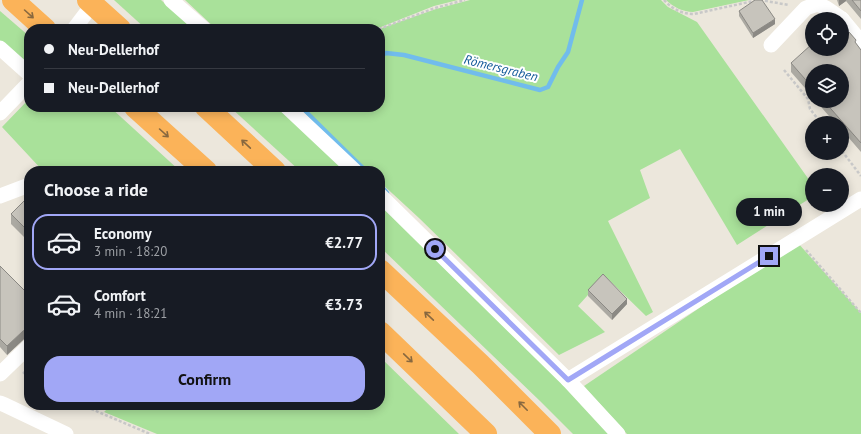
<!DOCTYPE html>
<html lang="en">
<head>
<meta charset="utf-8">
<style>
  body { margin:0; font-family:"PT Sans",sans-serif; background:#242831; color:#f1f3f6; height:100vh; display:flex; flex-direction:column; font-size:15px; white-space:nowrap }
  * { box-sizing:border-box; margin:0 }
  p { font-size:13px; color:#9ea1a6 }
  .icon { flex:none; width:22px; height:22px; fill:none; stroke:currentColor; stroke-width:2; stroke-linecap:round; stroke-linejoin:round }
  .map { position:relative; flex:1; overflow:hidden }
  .panel { position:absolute; left:24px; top:166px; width:361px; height:244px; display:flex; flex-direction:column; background:#171b24; border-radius:16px; box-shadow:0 2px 10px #0003 }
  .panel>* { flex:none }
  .guide { position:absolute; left:24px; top:24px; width:361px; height:88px; border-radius:16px; box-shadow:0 2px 10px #0003; display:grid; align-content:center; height:88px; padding:0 20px; background:#171b24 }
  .controls { position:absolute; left:805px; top:12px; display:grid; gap:8px }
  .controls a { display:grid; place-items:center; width:44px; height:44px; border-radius:50%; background:#171b24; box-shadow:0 2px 10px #0003; font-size:20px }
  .end { position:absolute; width:18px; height:18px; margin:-9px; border:5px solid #a1a7f6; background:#111; box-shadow:0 0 0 2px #111 }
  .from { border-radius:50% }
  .bubble { position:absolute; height:28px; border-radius:14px; background:#171b24; box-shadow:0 2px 10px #0003; font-size:13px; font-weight:800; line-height:28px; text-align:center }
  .guide b { display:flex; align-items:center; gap:14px; height:38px; font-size:15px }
  .guide b+b { border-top:1px solid #363941 }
  .guide i { width:10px; height:10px; background:#f1f3f6 }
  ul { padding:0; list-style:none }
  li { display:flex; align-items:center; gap:12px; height:56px; margin:0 8px 6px; padding:0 12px; border:2px solid transparent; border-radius:16px }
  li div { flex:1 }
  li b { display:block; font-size:15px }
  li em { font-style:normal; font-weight:800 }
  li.on { border-color:#a1a7f6 }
  li>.icon { width:36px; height:36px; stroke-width:1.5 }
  h2 { padding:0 20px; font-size:18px; line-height:48px }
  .primary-button { display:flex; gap:8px; margin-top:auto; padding:8px 20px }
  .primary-button a { flex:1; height:46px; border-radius:16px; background:#a1a7f6; color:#111; font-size:16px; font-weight:800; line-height:46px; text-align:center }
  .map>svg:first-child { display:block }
</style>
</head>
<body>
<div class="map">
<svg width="861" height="434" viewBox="0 0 861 434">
  <rect width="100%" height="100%" fill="#ece7dc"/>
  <!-- green -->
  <g fill="#a9e19a">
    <path d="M114,0H161L193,29H146Z"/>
    <path d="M185,0H458L434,6L376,29H216Z"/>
    <path d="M470,0H661L668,7L697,22L812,184V197L737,245L680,149L640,170L650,198L608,221L653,312L646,316L605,276L578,306L605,332L559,355L419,218L380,182V171H368L300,107H380L379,29L436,9Z"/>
    <path d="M666,0H749L693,12C683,12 673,7 666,0Z"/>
    <path d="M0,11L29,36V68L0,41Z"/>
    <path d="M29,99V107H110L180,171H43L2,127Z"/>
    <path d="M230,107H278L347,171H300Z"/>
    <path d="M380,203L563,383L609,434H573L540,401L380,247Z"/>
    <path d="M797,242L861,313V434H627L584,386Z"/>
    <path d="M380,357L459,434H157L104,412L111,405H380Z"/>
  </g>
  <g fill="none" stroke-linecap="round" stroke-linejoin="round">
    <!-- stream -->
    <g stroke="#71bcec" stroke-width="4.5">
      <path d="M380,56L386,53L404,55L540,90L548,87L558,67L568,52L582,0"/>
      <path d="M301,107L366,171"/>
      <path d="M380,185L387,193"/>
    </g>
    <!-- path -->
    <g stroke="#c8c8c8" stroke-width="2.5" stroke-dasharray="3 2" stroke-linecap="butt">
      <path d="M664,0C672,9 682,14 694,14L758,0"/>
      <path d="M760,0L789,5"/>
      <path d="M379,29L435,8L465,0"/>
      <path d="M784,70L808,99L810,109L821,123"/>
      <path d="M842,151L861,176"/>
      <path d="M806,250L861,313"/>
      <path d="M23,372L29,377"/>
      <path d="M82,405L150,434"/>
    </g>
    <!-- minor -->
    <g stroke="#fff" stroke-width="15">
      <path d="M171,0L204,29"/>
      <path d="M842,19L861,42"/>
      <path d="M74,29L96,0"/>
      <path d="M771,45L806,8L818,4L826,8L842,19"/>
      <path d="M0,48L29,74"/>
      <path d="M287,107L355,171"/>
      <path d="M0,113L29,83"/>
      <path d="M380,195L568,380L618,434"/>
      <path d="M0,196L29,185"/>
      <path d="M0,374L29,346"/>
      <path d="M568,380L861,199"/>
      <path d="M0,403L5,405L66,434"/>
    </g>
    <!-- highway -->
    <g stroke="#fbb359" stroke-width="22">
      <path d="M13,0L45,29"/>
      <path d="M88,0L120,29"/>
      <path d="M135,107L206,171"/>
      <path d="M206,107L275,171"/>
      <path d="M380,270L480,364L550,434"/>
      <path d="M380,332L486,434"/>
    </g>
  </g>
  <!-- wall -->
  <g fill="#aba9a2">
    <path d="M837,0H861V19L846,1L839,6Z"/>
    <path d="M739,11L775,24L753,38L739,16Z"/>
    <path d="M856,44L861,50V152L842,130V123H835L816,101H842L812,71V96L791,72V63Z"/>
    <path d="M29,196V242L11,224V214Z"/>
    <path d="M0,266L29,295V337H26L23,340L7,355L0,347Z"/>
    <path d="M588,290L627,304L612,320L588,296Z"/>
  </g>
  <!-- shaded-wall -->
  <g fill="#8b8984">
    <path d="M839,0H846V1L839,6Z"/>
    <path d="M775,19V24L753,38V33Z"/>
    <path d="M627,299V304L612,320V314Z"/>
    <path d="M26,329V337L23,340L7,355V346L23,331Z"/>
  </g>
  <!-- building -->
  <g fill="#c7c4bc" stroke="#8b8984">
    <path d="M755,0H762L775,19L753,33L739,11Z"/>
    <path d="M852,0H861V11Z"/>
    <path d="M849,32L856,40L855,42L861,50V143L824,101H842V71H812V87L791,63L812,44V49H842V38Z"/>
    <path d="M29,196V232L11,214Z"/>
    <path d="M0,266L29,295V329H26L23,331L7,346L0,339Z"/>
    <path d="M603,274L627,299L612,314L588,290Z"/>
  </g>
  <!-- one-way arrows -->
  <defs><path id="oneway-shaft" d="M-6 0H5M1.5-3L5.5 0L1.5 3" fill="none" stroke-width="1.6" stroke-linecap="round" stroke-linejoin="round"/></defs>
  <g stroke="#88683f">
    <use href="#oneway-shaft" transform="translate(29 14) rotate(42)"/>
    <use href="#oneway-shaft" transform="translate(164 133) rotate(42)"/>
    <use href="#oneway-shaft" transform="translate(246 144) rotate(-137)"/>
    <use href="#oneway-shaft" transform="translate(429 316) rotate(-137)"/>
    <use href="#oneway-shaft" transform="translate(408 358) rotate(44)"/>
    <use href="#oneway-shaft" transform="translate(523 406) rotate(-135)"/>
  </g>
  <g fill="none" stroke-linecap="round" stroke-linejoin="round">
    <!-- route -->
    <path stroke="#a1a7f6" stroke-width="5" d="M435,249L568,380L769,256"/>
  </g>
  <g text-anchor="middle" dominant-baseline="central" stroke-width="4" stroke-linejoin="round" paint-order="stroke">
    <!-- water labels -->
    <g font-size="13" font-style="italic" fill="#105898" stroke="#fff">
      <text transform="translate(501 68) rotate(14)">Römersgraben</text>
    </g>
  </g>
</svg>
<div class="controls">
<a><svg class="icon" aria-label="locate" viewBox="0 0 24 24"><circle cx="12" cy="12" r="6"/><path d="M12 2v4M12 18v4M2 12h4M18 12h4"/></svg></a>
<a><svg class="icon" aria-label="layers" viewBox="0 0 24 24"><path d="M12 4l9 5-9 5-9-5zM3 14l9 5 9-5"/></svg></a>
<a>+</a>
<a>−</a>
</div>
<i class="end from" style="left:435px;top:249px"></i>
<i class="end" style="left:769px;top:256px"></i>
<div class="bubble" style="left:736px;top:198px;width:66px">1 min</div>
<div class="guide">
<b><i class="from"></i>Neu-Dellerhof</b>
<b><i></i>Neu-Dellerhof</b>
</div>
<section class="panel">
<h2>Choose a ride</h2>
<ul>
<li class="on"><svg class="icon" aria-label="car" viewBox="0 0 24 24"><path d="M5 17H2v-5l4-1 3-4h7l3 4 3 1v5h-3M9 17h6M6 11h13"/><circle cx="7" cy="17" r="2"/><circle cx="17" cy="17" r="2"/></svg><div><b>Economy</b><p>3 min · 18:20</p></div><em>€2.77</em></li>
<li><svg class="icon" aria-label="car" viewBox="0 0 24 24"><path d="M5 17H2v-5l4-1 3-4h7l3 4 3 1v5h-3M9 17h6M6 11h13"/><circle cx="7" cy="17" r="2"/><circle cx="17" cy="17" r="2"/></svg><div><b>Comfort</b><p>4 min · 18:21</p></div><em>€3.73</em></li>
</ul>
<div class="primary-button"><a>Confirm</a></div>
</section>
</div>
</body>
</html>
